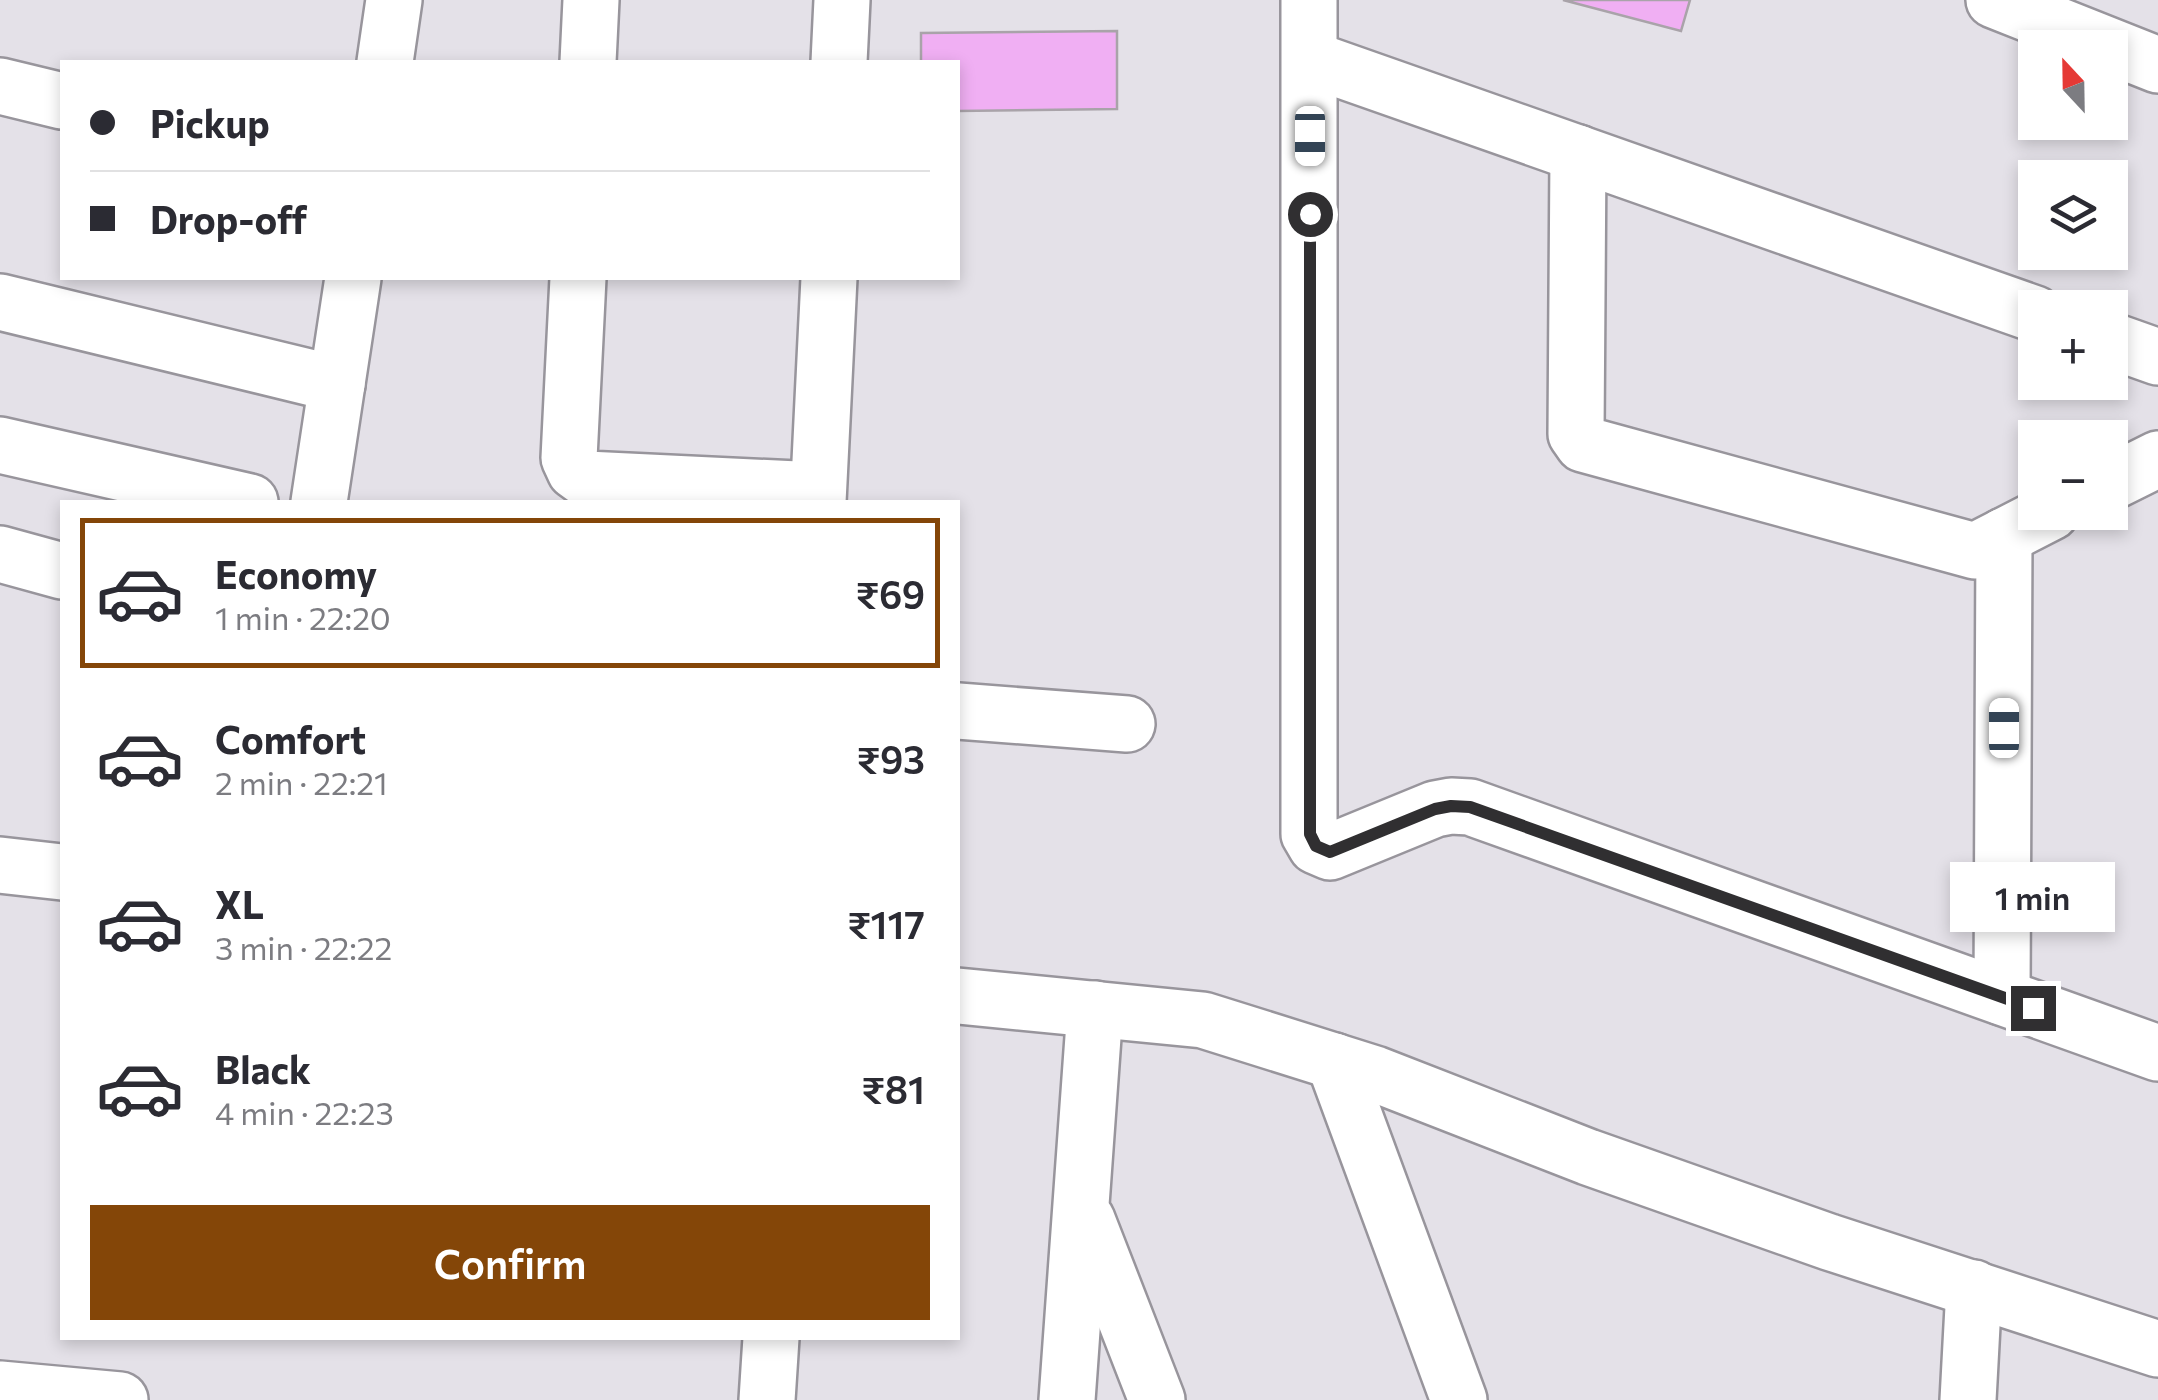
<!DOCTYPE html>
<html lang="en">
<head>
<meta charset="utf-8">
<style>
  body { margin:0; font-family:Commissioner,sans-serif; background:#f7f7f7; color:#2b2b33; height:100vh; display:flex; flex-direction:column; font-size:38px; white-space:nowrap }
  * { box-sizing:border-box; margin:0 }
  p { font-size:32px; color:#7c7c81 }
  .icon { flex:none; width:55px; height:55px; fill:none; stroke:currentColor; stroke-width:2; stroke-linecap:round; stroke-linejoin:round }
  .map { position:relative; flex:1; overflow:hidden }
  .side { position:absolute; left:60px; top:500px; width:900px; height:840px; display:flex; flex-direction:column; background:#fff; border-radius:0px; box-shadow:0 5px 15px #0003 }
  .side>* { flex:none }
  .banner { position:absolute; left:60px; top:60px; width:900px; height:220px; border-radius:0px; box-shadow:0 5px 15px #0003; display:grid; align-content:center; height:220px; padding:0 30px; background:#fff }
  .needle { width:65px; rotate:338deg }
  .buttons { position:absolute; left:2018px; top:30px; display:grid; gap:20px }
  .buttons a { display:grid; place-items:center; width:110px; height:110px; border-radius:0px; background:#fff; box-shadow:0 5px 15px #0003; font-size:50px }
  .end { position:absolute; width:45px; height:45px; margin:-22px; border:12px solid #302f31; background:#fff; box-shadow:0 0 0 5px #fff }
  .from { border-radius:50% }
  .bubble { position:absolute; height:70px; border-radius:0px; background:#fff; box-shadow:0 5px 15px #0003; font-size:32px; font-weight:600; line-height:70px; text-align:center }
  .car { position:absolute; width:30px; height:60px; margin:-30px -15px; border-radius:12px; box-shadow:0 0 8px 2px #0007; background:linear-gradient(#fff 24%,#345 0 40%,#fff 0 76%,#345 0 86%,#fff 0) }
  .banner b { display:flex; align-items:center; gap:35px; height:95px; font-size:38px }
  .banner b+b { border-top:2px solid #e1e1e2 }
  .banner i { width:25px; height:25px; background:#2b2b33 }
  ul { padding:18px 0 0; list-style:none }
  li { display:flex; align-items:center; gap:30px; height:150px; margin:0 20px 15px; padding:0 10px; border:5px solid transparent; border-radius:0px }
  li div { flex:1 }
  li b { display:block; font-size:38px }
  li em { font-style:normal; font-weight:600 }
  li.on { border-color:#844608 }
  li>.icon { width:90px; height:90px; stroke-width:1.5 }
  .primary-button { display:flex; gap:20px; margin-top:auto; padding:20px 30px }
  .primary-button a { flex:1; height:115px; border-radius:0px; background:#844608; color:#fff; font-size:40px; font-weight:600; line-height:115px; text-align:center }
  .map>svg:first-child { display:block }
</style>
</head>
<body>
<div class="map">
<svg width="2158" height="1400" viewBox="0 0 2158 1400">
  <rect width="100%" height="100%" fill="#e4e1e8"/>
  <!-- building -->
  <g fill="#f0aff3" stroke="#a9a3a9" stroke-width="2.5">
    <path d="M1563,0H1690L1681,31Z"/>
    <path d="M1117,31V109L958,111V62H921V33Z"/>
  </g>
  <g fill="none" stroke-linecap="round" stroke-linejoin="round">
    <!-- minor casing -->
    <g stroke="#98959c" stroke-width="60">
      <g id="minor">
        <path d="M1309,0V834L1316,846L1330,852L1435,809L1451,806L1470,807L2158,1053"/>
        <path d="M1994,0L2158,65"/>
        <path d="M1310,59L2035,314"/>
        <path d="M385,62L394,0"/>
        <path d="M588,62L591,0"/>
        <path d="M839,62L842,0"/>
        <path d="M0,86L62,101"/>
        <path d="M1578,153L1576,434L1583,444L1975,551L2051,512"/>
        <path d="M578,278L569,458L575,471L586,479L818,490"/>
        <path d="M0,302L337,384"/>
        <path d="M2110,340L2158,357"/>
        <path d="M0,445L250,502"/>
        <path d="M2110,483L2158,459"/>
        <path d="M319,502L353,278"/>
        <path d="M818,502L829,278"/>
        <path d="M0,554L62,571"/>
        <path d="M958,711L1127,724"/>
        <path d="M0,865L62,872"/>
        <path d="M958,996L1203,1020L1375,1074L1588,1157L1829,1242L2158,1349"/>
        <path d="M2002,997L2004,536"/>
        <path d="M1334,1061L1459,1400"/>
        <path d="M1087,1220L1157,1400"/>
        <path d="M0,1389L120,1400"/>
        <path d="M767,1400L771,1338"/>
        <path d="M1067,1400L1095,1009"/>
        <path d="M1968,1400L1974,1288"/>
      </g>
    </g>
    <!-- minor -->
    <use href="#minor" stroke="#fff" stroke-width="55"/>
  </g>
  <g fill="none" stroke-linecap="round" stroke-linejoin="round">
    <!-- route -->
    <path stroke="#302f31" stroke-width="12" d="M1310,214V834L1316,846L1330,852L1435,809L1451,806L1470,807L2033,1008"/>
  </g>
</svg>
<div class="buttons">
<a><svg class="needle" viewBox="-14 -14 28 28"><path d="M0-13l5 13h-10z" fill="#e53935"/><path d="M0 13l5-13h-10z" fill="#7c7c81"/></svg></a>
<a><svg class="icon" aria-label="layers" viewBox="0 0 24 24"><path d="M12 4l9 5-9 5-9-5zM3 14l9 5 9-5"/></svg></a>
<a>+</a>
<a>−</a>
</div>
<i class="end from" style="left:1310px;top:214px"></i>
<i class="end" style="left:2033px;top:1008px"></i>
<div class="bubble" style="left:1950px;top:862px;width:165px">1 min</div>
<i class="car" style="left:1310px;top:136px;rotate:180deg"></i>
<i class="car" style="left:2004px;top:728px;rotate:0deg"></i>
<div class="banner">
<b><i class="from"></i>Pickup</b>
<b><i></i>Drop-off</b>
</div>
<section class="side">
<ul>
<li class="on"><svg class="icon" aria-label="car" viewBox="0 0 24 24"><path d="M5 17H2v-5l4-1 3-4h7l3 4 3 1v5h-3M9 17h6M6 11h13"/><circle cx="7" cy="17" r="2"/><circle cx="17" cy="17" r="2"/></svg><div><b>Economy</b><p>1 min · 22:20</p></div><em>₹69</em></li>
<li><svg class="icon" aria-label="car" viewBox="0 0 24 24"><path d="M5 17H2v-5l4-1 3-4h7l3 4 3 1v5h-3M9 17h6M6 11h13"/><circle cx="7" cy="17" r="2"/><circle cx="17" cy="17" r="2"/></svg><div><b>Comfort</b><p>2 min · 22:21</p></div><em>₹93</em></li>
<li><svg class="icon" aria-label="car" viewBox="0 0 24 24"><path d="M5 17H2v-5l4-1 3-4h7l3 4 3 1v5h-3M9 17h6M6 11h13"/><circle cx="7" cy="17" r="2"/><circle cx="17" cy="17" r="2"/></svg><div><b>XL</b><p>3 min · 22:22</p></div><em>₹117</em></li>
<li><svg class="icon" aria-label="car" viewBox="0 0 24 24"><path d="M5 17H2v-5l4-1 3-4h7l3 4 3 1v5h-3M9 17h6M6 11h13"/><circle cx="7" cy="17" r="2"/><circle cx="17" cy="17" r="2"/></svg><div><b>Black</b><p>4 min · 22:23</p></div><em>₹81</em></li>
</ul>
<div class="primary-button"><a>Confirm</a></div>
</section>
</div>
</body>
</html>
